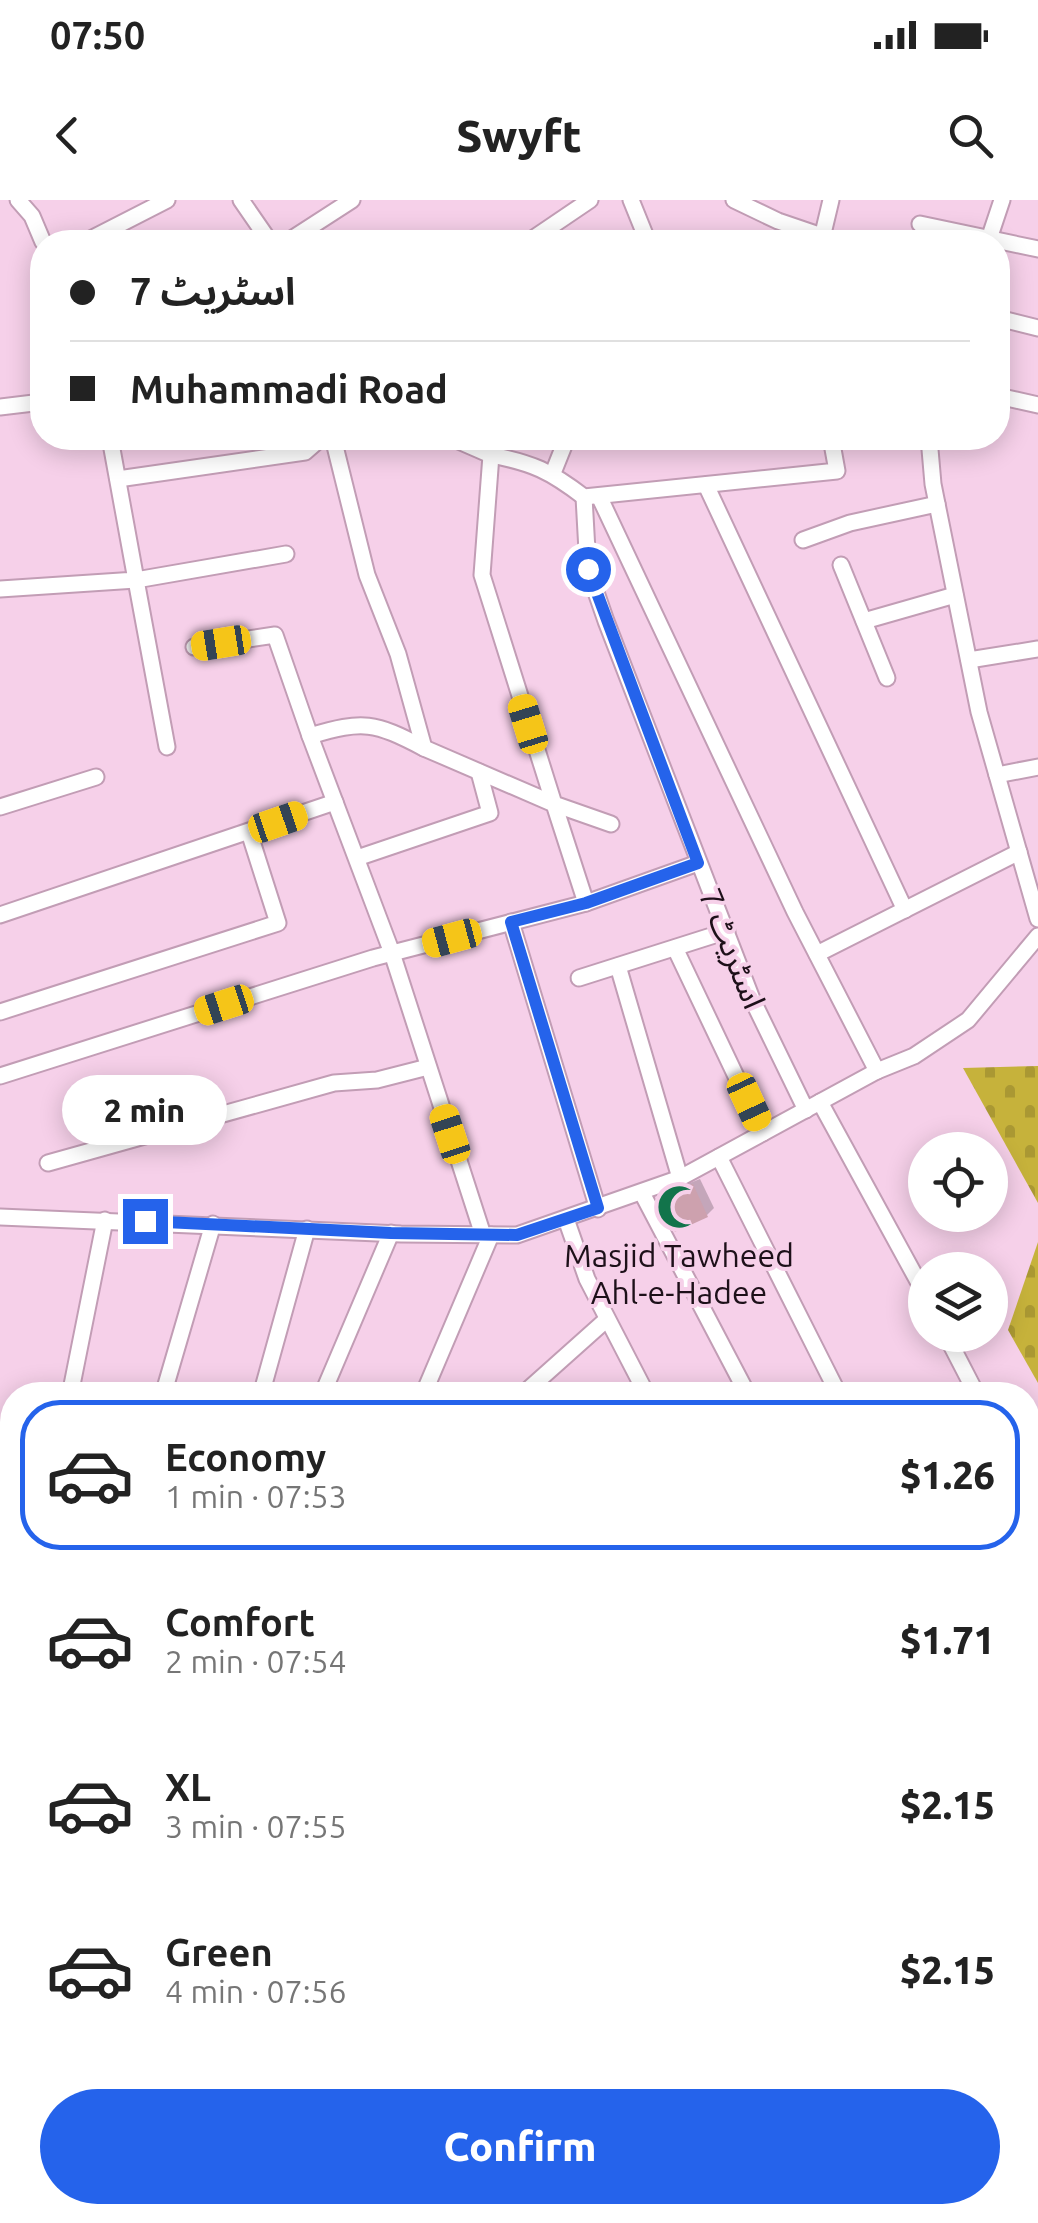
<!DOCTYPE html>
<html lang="en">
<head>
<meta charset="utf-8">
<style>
  body { margin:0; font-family:Ubuntu,"Noto Sans Arabic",sans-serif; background:#f2f2f2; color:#222; height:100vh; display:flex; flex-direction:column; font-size:38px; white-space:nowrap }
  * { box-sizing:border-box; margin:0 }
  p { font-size:32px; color:#767676 }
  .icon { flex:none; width:55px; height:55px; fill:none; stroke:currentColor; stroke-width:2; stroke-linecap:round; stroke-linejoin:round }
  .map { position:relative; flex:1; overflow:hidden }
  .panel { position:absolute; left:0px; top:1182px; width:1040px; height:842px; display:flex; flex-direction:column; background:#fff; border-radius:40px 40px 0 0; box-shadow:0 5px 25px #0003 }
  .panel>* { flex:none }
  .guide { position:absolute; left:30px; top:30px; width:980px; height:220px; border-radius:40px; box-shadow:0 5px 25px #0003; display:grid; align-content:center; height:220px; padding:0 40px; background:#fff }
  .controls { position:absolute; left:908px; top:932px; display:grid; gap:20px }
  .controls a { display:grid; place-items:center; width:100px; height:100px; border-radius:50%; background:#fff; box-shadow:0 5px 25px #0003; font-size:50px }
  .end { position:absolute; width:45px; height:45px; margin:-22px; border:12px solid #2563eb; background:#fff; box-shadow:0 0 0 5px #fff }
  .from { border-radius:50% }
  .bubble { position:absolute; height:70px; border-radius:35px; background:#fff; box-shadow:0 5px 25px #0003; font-size:32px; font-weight:800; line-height:70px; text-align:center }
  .car { position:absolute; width:30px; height:60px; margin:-30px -15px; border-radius:12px; box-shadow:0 0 8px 2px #0007; background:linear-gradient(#f5c518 24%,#345 0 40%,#f5c518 0 76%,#345 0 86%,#f5c518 0) }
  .guide b { display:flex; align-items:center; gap:35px; height:95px; font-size:38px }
  .guide b+b { border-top:2px solid #e0e0e0 }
  .guide i { width:25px; height:25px; background:#222 }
  ul { padding:18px 0 0; list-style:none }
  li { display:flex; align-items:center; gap:30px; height:150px; margin:0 20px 15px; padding:0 20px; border:5px solid transparent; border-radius:40px }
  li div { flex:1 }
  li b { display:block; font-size:38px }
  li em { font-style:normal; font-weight:800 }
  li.current { border-color:#2563eb }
  li>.icon { width:90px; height:90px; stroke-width:1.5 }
  .cta { display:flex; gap:20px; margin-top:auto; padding:20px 40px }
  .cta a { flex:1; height:115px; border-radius:60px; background:#2563eb; color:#fff; font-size:40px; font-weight:800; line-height:115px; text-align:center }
  .status { display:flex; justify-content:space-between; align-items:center; height:70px; padding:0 50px; background:#fff; direction:ltr }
  .status svg { height:28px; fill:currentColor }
  header { display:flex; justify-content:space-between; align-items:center; height:130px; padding:0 40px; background:#fff; font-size:45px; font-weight:800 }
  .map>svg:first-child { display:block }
</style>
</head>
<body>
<div class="status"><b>07:50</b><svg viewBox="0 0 49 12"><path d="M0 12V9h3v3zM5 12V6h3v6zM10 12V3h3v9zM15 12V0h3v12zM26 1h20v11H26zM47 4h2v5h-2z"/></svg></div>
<header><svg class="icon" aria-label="back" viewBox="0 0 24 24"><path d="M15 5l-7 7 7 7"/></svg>Swyft<svg class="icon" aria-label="search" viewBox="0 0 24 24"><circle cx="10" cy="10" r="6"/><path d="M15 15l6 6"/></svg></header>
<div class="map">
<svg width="1038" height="2023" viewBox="0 0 1038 2023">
  <defs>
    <pattern id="cemetery-stones" width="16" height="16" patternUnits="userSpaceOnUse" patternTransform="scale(2.5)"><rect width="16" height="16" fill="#c6b23b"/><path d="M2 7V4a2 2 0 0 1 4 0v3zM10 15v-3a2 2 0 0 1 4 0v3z" fill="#aa9833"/></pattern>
  </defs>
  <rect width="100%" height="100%" fill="#f6d0e9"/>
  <!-- cemetery -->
  <g fill="url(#cemetery-stones)">
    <path d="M1038,866V1003L963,868Z"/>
    <path d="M1038,1042V1183L1008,1130Z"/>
  </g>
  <!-- shadow -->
  <path fill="#0003" d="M700,979L714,1008L707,1015L660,998L667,992Z"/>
  <!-- building -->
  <path fill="#cda1ae" d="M693,984L708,1017L675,1032L657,998Z"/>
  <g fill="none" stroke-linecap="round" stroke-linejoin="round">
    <!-- minor casing -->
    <g stroke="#c29db5" stroke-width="19">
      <g id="minor">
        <path d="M18,0L32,16L43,42"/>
        <path d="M241,0L270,42"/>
        <path d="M631,0L648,42"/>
        <path d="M734,0L778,21L822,36"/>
        <path d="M920,24L1038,49"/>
        <path d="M85,42L167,0"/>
        <path d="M287,42L352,0"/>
        <path d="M528,42L590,0"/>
        <path d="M821,42L831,0"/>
        <path d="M988,42L1002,0"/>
        <path d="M998,118L1038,128"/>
        <path d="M998,196L1038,205"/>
        <path d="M0,207L42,202"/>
        <path d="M333,238L367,375L398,454L424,548L554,604L586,703"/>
        <path d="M452,238L491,255L482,375L554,604L611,624"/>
        <path d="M929,238L933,284L979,512L1038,719"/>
        <path d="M491,255C533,263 550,271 584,297L837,271L831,238"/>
        <path d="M553,273L567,238"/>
        <path d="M118,279L305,252L321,238"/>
        <path d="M706,285L905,710"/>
        <path d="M599,296L795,712L877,871"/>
        <path d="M584,297L588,369L606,421L752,799L806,910"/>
        <path d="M803,340L850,323L937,304"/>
        <path d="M841,365L887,478"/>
        <path d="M0,389L136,380L110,238"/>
        <path d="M864,421L955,395"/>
        <path d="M194,447L275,435L310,536"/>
        <path d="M969,460L1038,449"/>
        <path d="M167,547L136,380L286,354"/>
        <path d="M424,548C374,522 364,520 310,536L392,753L483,1035"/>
        <path d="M997,575L1038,567"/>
        <path d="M0,607L96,577"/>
        <path d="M357,658L490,613L479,572"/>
        <path d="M0,715L335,602"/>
        <path d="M511,722L598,1009"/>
        <path d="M675,748L763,933"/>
        <path d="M817,754L1019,652"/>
        <path d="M618,766L680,978"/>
        <path d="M579,778L727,731"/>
        <path d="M0,812L278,723L249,632"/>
        <path d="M0,876L373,758L586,703L698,663"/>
        <path d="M820,902L925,1094"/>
        <path d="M719,957L839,1195"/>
        <path d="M48,963L334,883L377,880L428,867"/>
        <path d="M642,993L748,1195"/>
        <path d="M0,1017L401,1034L517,1035L680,978L877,871L914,856L968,820L1038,736"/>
        <path d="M566,1019L587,1079L647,1195"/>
        <path d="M946,1135L977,1195"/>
        <path d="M70,1195L105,1020"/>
        <path d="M163,1195L213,1024"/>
        <path d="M261,1195L307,1029"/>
        <path d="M322,1195L391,1033"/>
        <path d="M423,1195L491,1035"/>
        <path d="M522,1195L606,1120"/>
        <path d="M1028,1299L1038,1322"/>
        <path d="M0,1349L12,1350"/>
        <path d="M0,1443L12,1442"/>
        <path d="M1028,1517L1038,1530"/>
        <path d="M1028,1599L1038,1591"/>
        <path d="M1028,1655L1038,1667"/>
        <path d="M1028,1818L1038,1829"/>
        <path d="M0,1835L12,1841"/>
        <path d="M1028,1962L1038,1971"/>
        <path d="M377,2012L398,2023"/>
        <path d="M756,2012L762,2023"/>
        <path d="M990,2012L1002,2023"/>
        <path d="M438,2016L452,2023"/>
        <path d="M930,2023L939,2012"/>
      </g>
    </g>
    <!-- tertiary casing -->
    <g stroke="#c29db5" stroke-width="21">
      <g id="tertiary">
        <path d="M0,1937L12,1941"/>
        <path d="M170,2012L190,2023"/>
      </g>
    </g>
    <!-- minor -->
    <use href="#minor" stroke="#fff" stroke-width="15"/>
    <!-- tertiary -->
    <use href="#tertiary" stroke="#fff" stroke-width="18"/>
  </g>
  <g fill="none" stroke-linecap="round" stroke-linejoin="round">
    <!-- route -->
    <path stroke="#2563eb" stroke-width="12" d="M145,1021L391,1033L517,1035L598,1008L511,722L586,703L698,663L588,369"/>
  </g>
  <!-- icons -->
  <defs>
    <g id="mosque-bare" transform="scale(3.45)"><path d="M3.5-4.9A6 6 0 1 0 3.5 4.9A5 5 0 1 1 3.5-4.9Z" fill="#12744b" stroke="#f6d0e9" stroke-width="2.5" paint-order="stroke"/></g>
  </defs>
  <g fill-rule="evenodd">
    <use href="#mosque-bare" x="679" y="1007"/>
  </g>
  <g text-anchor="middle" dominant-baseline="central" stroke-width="8" stroke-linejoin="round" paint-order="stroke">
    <!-- street labels -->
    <g font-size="32" fill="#1d1019" stroke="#f6d0e9">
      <text transform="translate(733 748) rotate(68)">اسٹریٹ 7</text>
    </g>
    <!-- poi labels -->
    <g font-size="32" fill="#1d1019" stroke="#f6d0e9">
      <text x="679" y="1055">Masjid Tawheed<tspan x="679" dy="37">Ahl-e-Hadee</tspan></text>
    </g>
  </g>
</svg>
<div class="controls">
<a><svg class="icon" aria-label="locate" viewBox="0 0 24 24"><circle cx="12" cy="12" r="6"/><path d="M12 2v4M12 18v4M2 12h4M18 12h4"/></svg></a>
<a><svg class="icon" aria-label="layers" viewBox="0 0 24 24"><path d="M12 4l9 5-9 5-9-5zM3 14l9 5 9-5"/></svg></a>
</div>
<i class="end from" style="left:588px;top:369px"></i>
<i class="end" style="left:145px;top:1021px"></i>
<div class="bubble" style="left:62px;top:875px;width:165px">2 min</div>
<i class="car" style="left:221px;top:443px;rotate:261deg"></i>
<i class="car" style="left:528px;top:524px;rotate:343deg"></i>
<i class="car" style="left:278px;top:622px;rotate:71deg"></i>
<i class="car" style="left:452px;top:738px;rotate:255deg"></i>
<i class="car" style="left:224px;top:805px;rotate:252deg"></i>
<i class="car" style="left:749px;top:902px;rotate:155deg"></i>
<i class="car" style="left:450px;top:934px;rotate:342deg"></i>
<div class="guide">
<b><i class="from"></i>اسٹریٹ 7</b>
<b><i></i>Muhammadi Road</b>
</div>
<section class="panel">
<ul>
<li class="current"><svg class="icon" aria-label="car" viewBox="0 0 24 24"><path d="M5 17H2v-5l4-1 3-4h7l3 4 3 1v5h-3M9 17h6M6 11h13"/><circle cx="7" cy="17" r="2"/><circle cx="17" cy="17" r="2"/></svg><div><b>Economy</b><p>1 min · 07:53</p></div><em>$1.26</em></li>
<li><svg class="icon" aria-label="car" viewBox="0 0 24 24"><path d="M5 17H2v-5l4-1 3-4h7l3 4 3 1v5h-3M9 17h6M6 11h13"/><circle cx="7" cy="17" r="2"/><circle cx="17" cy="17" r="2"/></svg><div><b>Comfort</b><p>2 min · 07:54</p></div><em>$1.71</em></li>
<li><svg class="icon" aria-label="car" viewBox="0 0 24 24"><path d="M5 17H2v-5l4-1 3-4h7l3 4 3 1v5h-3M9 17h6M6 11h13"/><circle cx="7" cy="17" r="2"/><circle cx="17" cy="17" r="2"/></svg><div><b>XL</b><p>3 min · 07:55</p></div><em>$2.15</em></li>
<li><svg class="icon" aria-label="car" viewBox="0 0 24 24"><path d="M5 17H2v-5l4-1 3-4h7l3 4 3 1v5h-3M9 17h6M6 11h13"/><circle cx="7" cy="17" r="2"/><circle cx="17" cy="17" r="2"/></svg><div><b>Green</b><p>4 min · 07:56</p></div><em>$2.15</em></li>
</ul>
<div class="cta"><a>Confirm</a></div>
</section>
</div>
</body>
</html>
